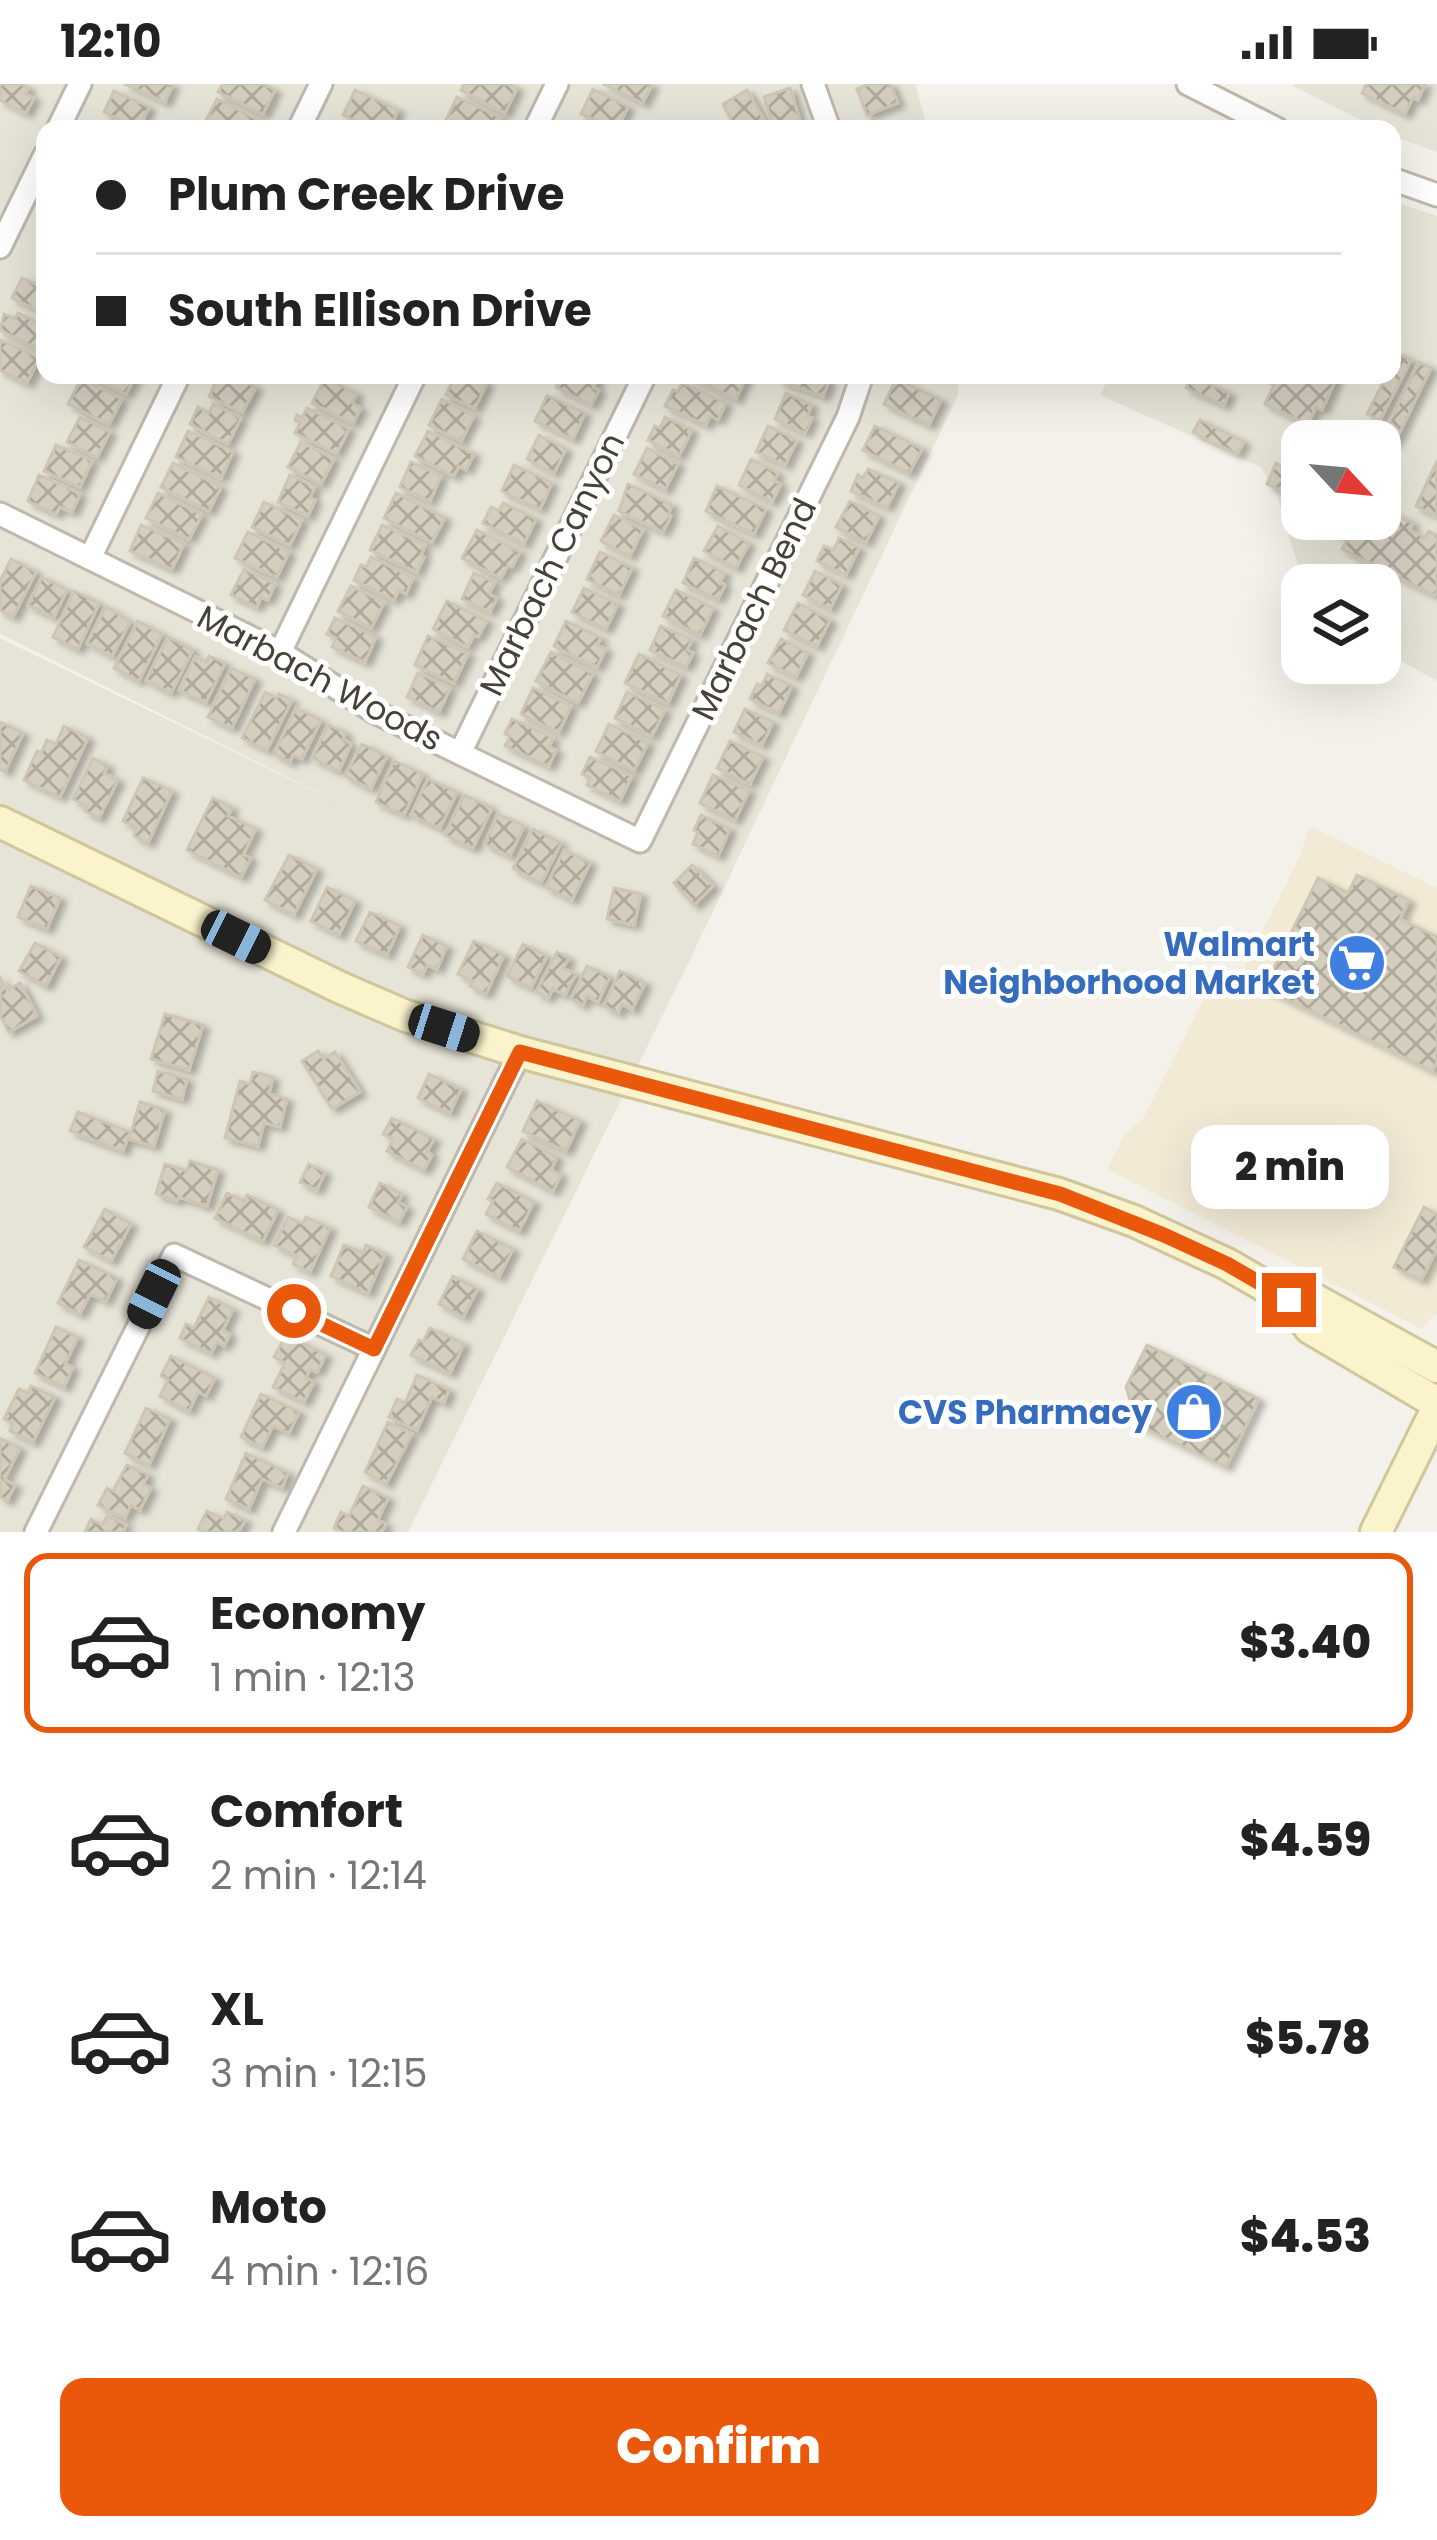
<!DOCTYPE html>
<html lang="en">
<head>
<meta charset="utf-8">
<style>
  body { margin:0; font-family:Poppins,sans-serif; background:#f6f6f6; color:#222; height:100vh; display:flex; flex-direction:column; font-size:45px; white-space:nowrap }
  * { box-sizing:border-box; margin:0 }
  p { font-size:39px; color:#767676 }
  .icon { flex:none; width:66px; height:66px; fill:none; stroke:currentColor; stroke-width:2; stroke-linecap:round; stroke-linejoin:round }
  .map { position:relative; height:1448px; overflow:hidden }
  .panel { display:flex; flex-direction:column; background:#fff; flex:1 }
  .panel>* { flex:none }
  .top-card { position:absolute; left:36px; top:36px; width:1365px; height:264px; border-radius:24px; box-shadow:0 12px 48px #0002; display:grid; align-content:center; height:264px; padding:0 60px; background:#fff }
  .needle { width:78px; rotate:116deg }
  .controls { position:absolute; left:1281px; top:336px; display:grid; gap:24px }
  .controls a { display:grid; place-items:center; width:120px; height:120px; border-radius:24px; background:#fff; box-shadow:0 12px 48px #0002; font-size:60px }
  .end { position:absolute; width:54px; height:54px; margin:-27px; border:15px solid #ea580c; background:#fff; box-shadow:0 0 0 6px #fff }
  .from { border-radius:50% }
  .bubble { position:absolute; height:84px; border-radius:24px; background:#fff; box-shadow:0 12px 48px #0002; font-size:39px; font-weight:800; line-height:84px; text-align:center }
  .car { position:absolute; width:36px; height:72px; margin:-36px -18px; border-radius:15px; box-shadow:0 0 9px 3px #0007; background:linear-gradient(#222 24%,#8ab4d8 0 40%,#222 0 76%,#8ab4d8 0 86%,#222 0) }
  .top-card b { display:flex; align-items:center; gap:42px; height:114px; font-size:45px }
  .top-card b+b { border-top:3px solid #e0e0e0 }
  .top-card i { width:30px; height:30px; background:#222 }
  ul { padding:21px 0 0; list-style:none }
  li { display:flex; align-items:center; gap:36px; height:180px; margin:0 24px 18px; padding:0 36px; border:6px solid transparent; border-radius:24px }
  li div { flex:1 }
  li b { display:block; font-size:45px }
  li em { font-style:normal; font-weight:800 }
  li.selected { border-color:#ea580c }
  li>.icon { width:108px; height:108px; stroke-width:1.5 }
  .primary-button { display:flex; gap:24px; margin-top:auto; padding:24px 60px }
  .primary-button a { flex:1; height:138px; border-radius:24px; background:#ea580c; color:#fff; font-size:48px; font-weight:800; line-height:138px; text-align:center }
  .status { display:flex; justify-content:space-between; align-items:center; height:84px; padding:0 60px; background:#fff; direction:ltr }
  .status svg { height:33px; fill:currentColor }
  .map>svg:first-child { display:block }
</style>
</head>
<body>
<div class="status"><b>12:10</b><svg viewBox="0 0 49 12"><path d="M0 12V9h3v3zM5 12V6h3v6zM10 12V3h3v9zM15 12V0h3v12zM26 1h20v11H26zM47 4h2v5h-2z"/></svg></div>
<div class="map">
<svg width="1437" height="1448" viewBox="0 0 1437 1448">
  <defs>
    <pattern id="building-cross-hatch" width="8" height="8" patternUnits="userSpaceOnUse" patternTransform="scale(3)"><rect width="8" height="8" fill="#d4cebf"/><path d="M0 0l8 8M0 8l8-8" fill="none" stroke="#aea99c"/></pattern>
    <filter id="shadow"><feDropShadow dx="6" dy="4" stdDeviation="3" flood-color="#0004"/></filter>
  </defs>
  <rect width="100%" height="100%" fill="#f3f1e9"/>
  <!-- residential -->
  <g fill="#e6e3d7" fill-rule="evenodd">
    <path d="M0,0H915L928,45H45V291H959L958,311L684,888L408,1448H0V554L380,739L0,550Z"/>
    <path d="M1294,0H1437V68L1393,52L1392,45H1379L1293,2Z"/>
    <path d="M1392,117L1437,132V597L1380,565V501H1304L1276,409L1261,383L1100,311L1110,291H1392ZM1302,357H1380V435H1302Z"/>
  </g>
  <!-- commercial -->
  <path fill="#f3ead6" d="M1310,742L1437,804V1229L1422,1245L1107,1085L1125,1050L1143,1035L1208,906L1241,891L1299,774Z"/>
  <!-- building -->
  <g fill="url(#building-cross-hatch)" stroke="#cec6b3" stroke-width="3" filter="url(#shadow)">
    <path d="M0,0H21L29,4L25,10L34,14L26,29L0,16Z"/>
    <path d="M124,0H173L165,18Z"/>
    <path d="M223,0H263L275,6L263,30L218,8Z"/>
    <path d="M464,0H509L517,4L505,29L461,6Z"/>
    <path d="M603,0H652L643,19Z"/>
    <path d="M869,0H890L898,19L867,31L857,5Z"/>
    <path d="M1366,0H1425L1418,16L1413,13L1405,30L1362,9Z"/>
    <path d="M790,4L801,40L787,45H774L764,13Z"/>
    <path d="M593,5L628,23L617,45L581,30Z"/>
    <path d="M355,6L398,26L390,45H373L343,31Z"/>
    <path d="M747,6L769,45H736L723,20Z"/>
    <path d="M114,7L149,23L139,45L104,28Z"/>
    <path d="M457,13L501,34L495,45H461L445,38Z"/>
    <path d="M217,15L262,38L258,45H213L204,40Z"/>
    <path d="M22,194L45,205V229L12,214Z"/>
    <path d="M18,229L45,242V268L0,246L4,230L15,235Z"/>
    <path d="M0,256L39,274L27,299L0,286Z"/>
    <path d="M1398,269L1411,276L1380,336L1367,330L1387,291H1392V281Z"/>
    <path d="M1419,278L1431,284L1394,360L1382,353Z"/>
    <path d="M88,291H136L126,310Z"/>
    <path d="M215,291H232L256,303L242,329L209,312L215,300L211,298Z"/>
    <path d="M455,291H470L487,299L475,324L446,311Z"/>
    <path d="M562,291H591L598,295L593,304L599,306L591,321L556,303Z"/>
    <path d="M687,291H747L736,315Z"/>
    <path d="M782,291H824L823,294L829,297L823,312L780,297Z"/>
    <path d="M1273,291H1329L1336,295L1322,326L1316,323L1308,340L1265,320L1274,301L1269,299Z"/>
    <path d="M1191,292L1229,309L1224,321L1186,304Z"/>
    <path d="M325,294L357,310L352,319L361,324L353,339L312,319Z"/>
    <path d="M81,295L122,315L109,340L68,320Z"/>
    <path d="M896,295L941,316L929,341L884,320Z"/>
    <path d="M682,299L726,319L718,336L710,332L706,341L665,322L673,306L678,308Z"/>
    <path d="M786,309L812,321L807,332L812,334L805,349L775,335Z"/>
    <path d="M547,312L585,329L573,355L535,337Z"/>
    <path d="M442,315L474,332L461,357L429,341Z"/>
    <path d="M213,320L241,334L228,360L190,340L198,323L209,329Z"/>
    <path d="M307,324L349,345L337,369L295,349L300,339L295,336L297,331L302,334Z"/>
    <path d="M80,333L110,348L97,373L67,358Z"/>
    <path d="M665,333L692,346L679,372L648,356L655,342L660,344Z"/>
    <path d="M1200,336L1244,358L1237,370L1193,348Z"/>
    <path d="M768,342L797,356L785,381L756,368Z"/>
    <path d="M875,342L922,365L909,389L863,366Z"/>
    <path d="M188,347L233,368L221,394L176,373Z"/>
    <path d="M428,347L474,370L466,386L459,382L454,392L415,372Z"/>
    <path d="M539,351L566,365L554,389L527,375Z"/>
    <path d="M301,358L334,375L321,400L288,383Z"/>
    <path d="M56,361L92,377L80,403L44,387Z"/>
    <path d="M647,364L678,380L665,406L634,390Z"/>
    <path d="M751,375L778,389L774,397L781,400L772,418L739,401Z"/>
    <path d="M1437,377V432L1416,422Z"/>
    <path d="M411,378L441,392L430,417L400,403Z"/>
    <path d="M173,379L221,403L209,427L161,403Z"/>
    <path d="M1276,379L1299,390L1289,410L1267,400Z"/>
    <path d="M514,381L552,399L540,425L502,407Z"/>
    <path d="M868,385L899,399L887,423L851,407L858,391L863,394Z"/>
    <path d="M39,391L80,410L72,428L60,423L56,430L28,417Z"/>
    <path d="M290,391L315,403L310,414L315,416L308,432L278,418Z"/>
    <path d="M628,400L672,421L668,431L671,432L663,448L619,427Z"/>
    <path d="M717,402L766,425L754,450L706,427Z"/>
    <path d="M158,409L202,431L189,455L146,434Z"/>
    <path d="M396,409L445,434L432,458L384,434Z"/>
    <path d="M850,417L879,432L866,458L836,443Z"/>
    <path d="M264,418L302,436L290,461L252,443Z"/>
    <path d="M503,419L536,435L524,460L483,439L491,423L499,427Z"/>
    <path d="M1381,423L1413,439L1410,446L1425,454L1429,447L1437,452V509L1434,511L1342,465L1348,454L1334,447L1340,435H1380Z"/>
    <path d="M614,431L643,446L630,472L601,457Z"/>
    <path d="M141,441L184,460L172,485L130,467Z"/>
    <path d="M382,441L425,461L421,471L424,473L417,488L370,466Z"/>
    <path d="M718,442L749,459L736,484L704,467Z"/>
    <path d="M477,446L520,468L512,483L508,481L501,494L462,474Z"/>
    <path d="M248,448L289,468L277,493L235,474Z"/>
    <path d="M839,454L859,464L846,491L817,477L824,462L834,466Z"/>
    <path d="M600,468L632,484L619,511L587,495Z"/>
    <path d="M371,473L413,494L406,510L399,506L394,516L354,496L361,481L366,483Z"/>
    <path d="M694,474L725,489L720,498L725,501L718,515L683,499Z"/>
    <path d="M11,475L36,488L13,533L0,526V497Z"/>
    <path d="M244,485L275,500L268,516L261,513L257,523L231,511Z"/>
    <path d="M815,487L842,501L830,525L803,511Z"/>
    <path d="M474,489L495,498L489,510L497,514L490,528L462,515Z"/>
    <path d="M42,493L67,506L54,533L28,521Z"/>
    <path d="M351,502L384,519L371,544L338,527Z"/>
    <path d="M584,504L618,520L606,545L572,528Z"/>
    <path d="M676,506L713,524L700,551L663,532Z"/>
    <path d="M74,507L99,519L78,565L53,553Z"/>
    <path d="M447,517L487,537L478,553L474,551L468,563L433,545Z"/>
    <path d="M798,519L830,536L817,562L784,546Z"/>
    <path d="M106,522L130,538L112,572L87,559Z"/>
    <path d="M335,534L376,553L365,578L332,563L336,554L327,550Z"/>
    <path d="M138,537L162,550L139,597L114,584Z"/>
    <path d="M566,537L601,554L597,561L606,565L597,583L554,562Z"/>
    <path d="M661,542L692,556L687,566L693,569L686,583L650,566Z"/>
    <path d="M428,552L468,570L454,599L415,581Z"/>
    <path d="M168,553L193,566L171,609L146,596Z"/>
    <path d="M781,555L808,569L796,593L768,579Z"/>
    <path d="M551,568L593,590L578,619L536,597Z"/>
    <path d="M639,570L681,591L668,619L625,599Z"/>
    <path d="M209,572L225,579L206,618L179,606L195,573L206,578Z"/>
    <path d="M231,584L255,595L232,644L208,633Z"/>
    <path d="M418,589L450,604L439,628L407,613Z"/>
    <path d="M767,590L792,602L779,629L750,615L757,600L762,602Z"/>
    <path d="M533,604L571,622L559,648L521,630Z"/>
    <path d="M265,608L277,614L279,610L292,616L267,666L242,654Z"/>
    <path d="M627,608L665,626L652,652L615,634Z"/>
    <path d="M296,624L321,636L302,675L293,671L290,678L274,670Z"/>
    <path d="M745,625L773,638L762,661L734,648Z"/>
    <path d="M512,635L553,654L549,663L556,666L549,682L505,662L510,652L505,650Z"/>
    <path d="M0,638L23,649L5,688L0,685Z"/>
    <path d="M609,640L648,659L634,687L596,667Z"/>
    <path d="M328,641L346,649L343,655L351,660L339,687L312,674Z"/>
    <path d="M64,642L88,654L60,713L24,696L37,667L41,669L47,656L56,660Z"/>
    <path d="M730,657L763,673L750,700L717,684Z"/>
    <path d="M362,660L387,672L371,705L345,692Z"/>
    <path d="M590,673L632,692L620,717L587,701L590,694L582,690Z"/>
    <path d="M93,674L108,682L104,689L118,696L99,734L85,727L87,722L73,715Z"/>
    <path d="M394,677L423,690L404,731L376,718Z"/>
    <path d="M713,691L749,707L735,736L700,719Z"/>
    <path d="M143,694L172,707L148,759L134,752L137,744L123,737Z"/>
    <path d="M428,695L457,708L440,744L411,731Z"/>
    <path d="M464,711L492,724L473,764L445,751Z"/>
    <path d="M213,714L232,724L228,732L256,745L243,771L251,774L241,793L187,766Z"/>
    <path d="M498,730L524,742L510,772L485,760Z"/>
    <path d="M701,731L730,745L718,772L693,760L698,748L694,746Z"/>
    <path d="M533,745L561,759L541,799L513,784Z"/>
    <path d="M564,766L590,779L572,816L546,803Z"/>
    <path d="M289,771L317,785L294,831L265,816Z"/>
    <path d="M692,781L713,802L694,821L674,799Z"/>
    <path d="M1357,791L1409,816L1400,835L1437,853V977L1432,987L1264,904L1318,794L1348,809Z"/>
    <path d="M31,802L60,814L47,845L18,833Z"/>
    <path d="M327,803L355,817L339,851L311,837Z"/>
    <path d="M614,804L641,810L634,841L607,835Z"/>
    <path d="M370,828L400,842L387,871L356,857Z"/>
    <path d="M423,851L447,862L437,885L427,881L423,890L408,883Z"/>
    <path d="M474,857L504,871L486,910L470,902L473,897L458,890Z"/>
    <path d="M35,859L61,873L46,902L19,887Z"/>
    <path d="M523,860L547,872L531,904L507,892Z"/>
    <path d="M557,868L569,874L563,884L576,890L565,911L553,905L548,914L536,908Z"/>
    <path d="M587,882L610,893L598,918L587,912L583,921L571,915Z"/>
    <path d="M620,887L645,899L632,926L622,920L618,929L604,922Z"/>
    <path d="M1,895L7,906L20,899L37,932L9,948L0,932Z"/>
    <path d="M165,930L203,941L189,986L151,975Z"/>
    <path d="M318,967L323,975L335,968L360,1008L332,1025L302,977Z"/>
    <path d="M158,987L187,995L182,1015L153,1007Z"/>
    <path d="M253,988L273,993L269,1010L287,1015L280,1043L264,1039L258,1062L225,1054L240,997L250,1000Z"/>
    <path d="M429,990L461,1005L450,1029L418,1014Z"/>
    <path d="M537,1017L580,1037L566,1067L523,1047Z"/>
    <path d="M140,1018L165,1026L154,1062L129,1055Z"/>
    <path d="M78,1028L130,1048L123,1067L70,1047Z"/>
    <path d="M392,1034L434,1055L427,1068L432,1071L424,1086L387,1067L393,1055L383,1050Z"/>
    <path d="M522,1055L557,1073L551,1086L561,1091L553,1107L507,1083Z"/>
    <path d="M190,1077L218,1086L207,1122L179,1113L177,1117L156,1110L165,1080L187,1087Z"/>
    <path d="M309,1080L325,1088L317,1106L300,1098Z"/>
    <path d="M380,1099L402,1110L398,1118L407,1123L399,1138L369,1123Z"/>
    <path d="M497,1099L534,1118L519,1147L486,1130L493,1117L488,1115Z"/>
    <path d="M227,1109L244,1117L247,1111L278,1126L263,1157L215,1134Z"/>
    <path d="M1424,1123L1437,1130V1165L1421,1196L1394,1183Z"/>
    <path d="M105,1125L131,1140L111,1177L84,1163Z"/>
    <path d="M288,1133L303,1140L306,1133L330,1144L310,1188L293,1180L297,1172L274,1161Z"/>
    <path d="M477,1147L513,1165L499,1193L463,1175Z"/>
    <path d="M344,1161L363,1169L366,1161L385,1170L368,1209L331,1192Z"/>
    <path d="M79,1176L117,1194L106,1217L90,1210L80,1230L58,1219Z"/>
    <path d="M453,1192L478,1205L463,1233L439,1220Z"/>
    <path d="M209,1213L233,1225L223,1246L230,1250L224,1262L217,1258L211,1269L180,1254L186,1240L194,1244Z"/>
    <path d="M56,1243L78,1253L65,1280L73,1283L64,1303L35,1289Z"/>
    <path d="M430,1244L464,1260L450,1289L411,1271L419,1256L423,1258Z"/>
    <path d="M286,1251L326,1271L317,1288L310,1285L306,1294L314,1298L304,1318L273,1303L285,1279L274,1273Z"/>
    <path d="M1147,1261L1259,1315L1226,1383L1138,1341L1126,1303Z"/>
    <path d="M171,1272L215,1294L206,1312L198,1308L189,1327L160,1312L168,1296L161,1292Z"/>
    <path d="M417,1291L449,1306L444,1319L432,1313L417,1346L389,1333L397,1315L405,1319Z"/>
    <path d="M31,1302L55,1313L33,1358L10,1347L13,1339L4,1335L19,1305L28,1309Z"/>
    <path d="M261,1310L299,1328L289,1349L273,1342L262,1363L241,1353Z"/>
    <path d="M146,1324L170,1335L149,1381L125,1369Z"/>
    <path d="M388,1338L412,1350L386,1400L365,1388Z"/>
    <path d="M0,1354L20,1364L4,1396L15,1401L7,1417L0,1413Z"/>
    <path d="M246,1369L288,1389L282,1404L262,1395L249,1425L226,1415Z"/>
    <path d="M127,1381L148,1391L143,1400L151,1404L140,1426L131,1421L125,1434L98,1421L107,1404L113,1407Z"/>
    <path d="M363,1402L388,1414L378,1436L386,1440L382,1448H343L334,1444L341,1428L349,1432Z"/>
    <path d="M207,1427L224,1435L227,1428L245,1436L239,1448H205L198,1445Z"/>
    <path d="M107,1432L126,1441L123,1448H85L91,1435L102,1441Z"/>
  </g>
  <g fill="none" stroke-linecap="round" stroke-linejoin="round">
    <!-- street casing -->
    <g stroke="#beb9ac" stroke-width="27">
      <g id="street">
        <path d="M813,0L829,45"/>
        <path d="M1188,0L1277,45"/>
        <path d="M58,45L80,0"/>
        <path d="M299,45L321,0"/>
        <path d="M535,45L557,0"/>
        <path d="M1392,95L1437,111"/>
        <path d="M0,163L45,71"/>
        <path d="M0,430L280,568L373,627L640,757L848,333L862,291"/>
        <path d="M90,474L179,291"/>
        <path d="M280,568L415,291"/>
        <path d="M460,669L645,291"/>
        <path d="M36,1448L174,1171L374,1265"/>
        <path d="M284,1448L520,968"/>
      </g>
    </g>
    <!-- secondary casing -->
    <g stroke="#cfc69c" stroke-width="36">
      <g id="secondary">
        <path d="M0,738L341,904L406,932L520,968L1059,1110L1134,1137L1227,1180L1289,1216L1310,1244L1437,1319"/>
        <path d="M1289,1216L1310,1213L1437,1283"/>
        <path d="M1376,1448L1437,1325"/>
      </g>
    </g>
    <!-- street -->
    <use href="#street" stroke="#fff" stroke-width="21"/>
    <!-- secondary -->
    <use href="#secondary" stroke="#faf3cc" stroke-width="30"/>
  </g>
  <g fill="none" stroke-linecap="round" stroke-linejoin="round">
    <!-- route -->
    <path stroke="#ea580c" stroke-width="15" d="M294,1227L374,1265L520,968L1060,1110L1164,1151L1227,1180L1289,1216"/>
  </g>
  <!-- icons -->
  <defs>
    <g id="supermarket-disc" transform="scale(3)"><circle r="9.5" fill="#3f7fe0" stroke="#fff"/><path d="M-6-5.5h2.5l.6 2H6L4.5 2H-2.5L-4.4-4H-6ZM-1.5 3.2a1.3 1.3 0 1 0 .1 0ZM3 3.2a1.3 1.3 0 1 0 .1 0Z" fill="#fff"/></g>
    <g id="shop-disc" transform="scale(3)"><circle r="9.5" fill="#3f7fe0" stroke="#fff"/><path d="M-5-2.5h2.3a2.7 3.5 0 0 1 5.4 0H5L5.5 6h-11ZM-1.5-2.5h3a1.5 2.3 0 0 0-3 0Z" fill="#fff"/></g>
  </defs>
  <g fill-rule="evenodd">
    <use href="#supermarket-disc" x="1357" y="879"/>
    <use href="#shop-disc" x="1194" y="1328"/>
  </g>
  <g text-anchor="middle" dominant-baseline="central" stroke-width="10" stroke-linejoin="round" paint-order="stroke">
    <!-- street labels -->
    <g font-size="33" fill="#464238" stroke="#fff">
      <text transform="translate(552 480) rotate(-64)">Marbach Canyon</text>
      <text transform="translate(754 525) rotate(-64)">Marbach Bend</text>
      <text transform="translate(320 594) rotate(28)">Marbach Woods</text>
    </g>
    <!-- shop labels -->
    <g font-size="33" font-weight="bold" fill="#366cbe" stroke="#fff" text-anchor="end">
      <text x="1315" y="860">Walmart<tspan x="1315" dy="38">Neighborhood Market</tspan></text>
      <text x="1152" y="1328">CVS Pharmacy</text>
    </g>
  </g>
</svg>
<div class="controls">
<a><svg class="needle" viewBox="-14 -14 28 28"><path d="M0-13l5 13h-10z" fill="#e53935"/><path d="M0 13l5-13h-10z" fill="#767676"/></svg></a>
<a><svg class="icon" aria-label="layers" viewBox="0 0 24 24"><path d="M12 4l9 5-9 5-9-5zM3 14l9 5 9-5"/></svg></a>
</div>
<i class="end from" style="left:294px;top:1227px"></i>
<i class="end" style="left:1289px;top:1216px"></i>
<div class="bubble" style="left:1191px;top:1041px;width:198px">2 min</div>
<i class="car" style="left:236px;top:853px;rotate:116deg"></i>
<i class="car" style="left:444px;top:944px;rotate:108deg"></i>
<i class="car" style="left:154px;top:1210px;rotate:206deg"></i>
<div class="top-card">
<b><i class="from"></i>Plum Creek Drive</b>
<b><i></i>South Ellison Drive</b>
</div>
</div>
<section class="panel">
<ul>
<li class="selected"><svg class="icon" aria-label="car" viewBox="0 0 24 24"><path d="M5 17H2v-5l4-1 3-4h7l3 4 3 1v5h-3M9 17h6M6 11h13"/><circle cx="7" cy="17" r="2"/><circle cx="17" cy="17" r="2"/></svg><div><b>Economy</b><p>1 min · 12:13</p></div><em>$3.40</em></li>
<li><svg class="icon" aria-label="car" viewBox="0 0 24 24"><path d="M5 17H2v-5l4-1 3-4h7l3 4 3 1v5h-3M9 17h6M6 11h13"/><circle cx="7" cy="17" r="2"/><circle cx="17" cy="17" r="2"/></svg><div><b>Comfort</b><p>2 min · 12:14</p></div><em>$4.59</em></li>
<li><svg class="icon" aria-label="car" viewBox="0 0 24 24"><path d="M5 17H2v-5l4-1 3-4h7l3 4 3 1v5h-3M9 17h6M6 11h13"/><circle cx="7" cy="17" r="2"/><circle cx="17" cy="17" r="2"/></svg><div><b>XL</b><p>3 min · 12:15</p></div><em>$5.78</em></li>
<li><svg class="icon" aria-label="car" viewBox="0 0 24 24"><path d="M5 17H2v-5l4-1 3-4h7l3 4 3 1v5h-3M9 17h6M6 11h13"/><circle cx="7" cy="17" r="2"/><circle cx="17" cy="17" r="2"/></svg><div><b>Moto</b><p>4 min · 12:16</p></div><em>$4.53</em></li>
</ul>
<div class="primary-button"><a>Confirm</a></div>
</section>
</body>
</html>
